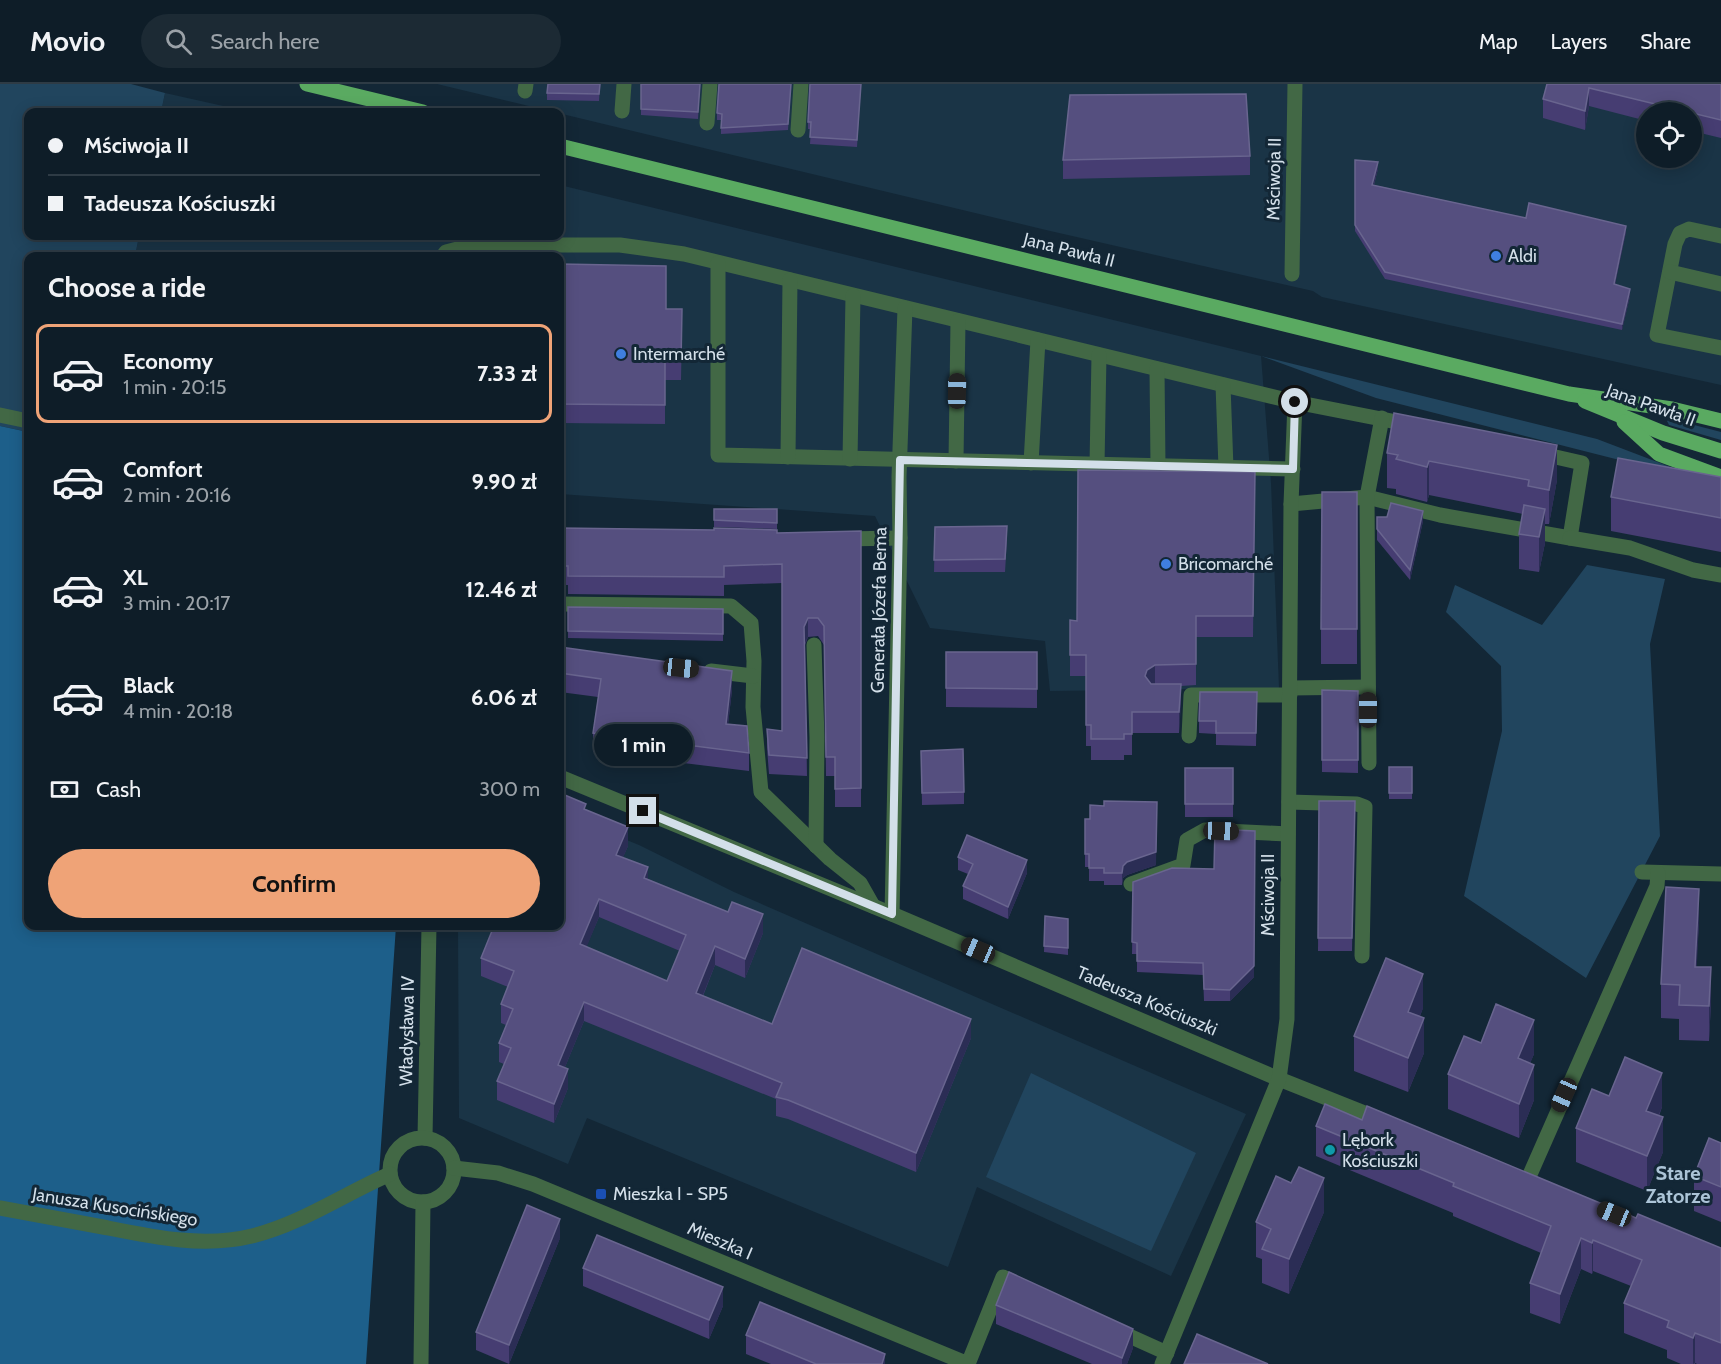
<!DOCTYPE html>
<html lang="en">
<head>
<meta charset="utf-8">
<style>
  body { margin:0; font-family:Cabin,sans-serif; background:#1c2a34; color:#f1f3f6; height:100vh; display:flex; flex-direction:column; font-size:22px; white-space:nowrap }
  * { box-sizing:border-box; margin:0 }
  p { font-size:20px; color:#9ba2a8 }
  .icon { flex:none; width:33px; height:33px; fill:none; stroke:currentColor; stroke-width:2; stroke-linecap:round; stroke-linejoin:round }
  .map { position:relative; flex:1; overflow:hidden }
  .sheet { position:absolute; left:24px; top:168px; width:540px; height:678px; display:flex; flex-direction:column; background:#0e1d28; border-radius:12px; box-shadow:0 3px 15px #0003,0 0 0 2px #2e3b45 }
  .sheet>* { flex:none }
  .banner { position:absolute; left:24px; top:24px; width:540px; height:132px; border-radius:12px; box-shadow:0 3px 15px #0003,0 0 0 2px #2e3b45; display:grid; align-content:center; height:132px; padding:0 24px; background:#0e1d28 }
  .buttons { position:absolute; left:1636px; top:18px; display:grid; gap:12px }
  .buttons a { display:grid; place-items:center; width:66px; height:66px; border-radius:50%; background:#0e1d28; box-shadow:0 3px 15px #0003,0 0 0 2px #2e3b45; font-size:30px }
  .end { position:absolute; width:27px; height:27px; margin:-14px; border:8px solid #d3dfe9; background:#111; box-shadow:0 0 0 3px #111 }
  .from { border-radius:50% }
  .bubble { position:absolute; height:42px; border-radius:21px; background:#0e1d28; box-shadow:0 3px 15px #0003,0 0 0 2px #2e3b45; font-size:20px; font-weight:800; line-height:42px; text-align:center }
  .car { position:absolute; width:18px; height:36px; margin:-18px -9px; border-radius:8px; box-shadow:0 0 4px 2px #0007; background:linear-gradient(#222 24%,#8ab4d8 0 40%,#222 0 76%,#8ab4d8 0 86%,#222 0) }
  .banner b { display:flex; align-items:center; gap:21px; height:57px; font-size:22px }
  .banner b+b { border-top:2px solid #2e3b45 }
  .banner i { width:15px; height:15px; background:#f1f3f6 }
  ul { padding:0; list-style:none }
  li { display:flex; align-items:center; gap:18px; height:99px; margin:0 12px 9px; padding:0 12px; border:3px solid transparent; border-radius:12px }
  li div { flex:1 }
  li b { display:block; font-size:22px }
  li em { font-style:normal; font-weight:800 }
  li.selected { border-color:#efa377 }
  li>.icon { width:54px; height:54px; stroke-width:1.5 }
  h2 { padding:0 24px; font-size:27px; line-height:72px }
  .pay { display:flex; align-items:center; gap:15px; height:66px; padding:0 24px; font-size:22px }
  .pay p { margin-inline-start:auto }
  .action { display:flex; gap:12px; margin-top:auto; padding:12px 24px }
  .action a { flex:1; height:69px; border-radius:36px; background:#efa377; color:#111; font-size:24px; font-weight:800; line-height:69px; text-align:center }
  header { display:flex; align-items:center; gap:36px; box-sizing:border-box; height:84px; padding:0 30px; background:#0e1d28; border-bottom:2px solid #2e3b45 }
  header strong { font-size:28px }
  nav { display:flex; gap:33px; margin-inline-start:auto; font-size:21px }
  .search { width:420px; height:54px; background:#1c2a34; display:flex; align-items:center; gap:15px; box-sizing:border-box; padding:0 21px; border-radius:33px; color:#9ba2a8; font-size:22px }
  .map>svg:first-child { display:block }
</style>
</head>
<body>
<header>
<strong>Movio</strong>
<div class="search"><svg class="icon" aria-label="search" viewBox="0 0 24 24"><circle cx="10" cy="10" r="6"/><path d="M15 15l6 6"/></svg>Search here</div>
<nav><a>Map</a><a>Layers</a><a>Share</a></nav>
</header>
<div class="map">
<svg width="1721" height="1280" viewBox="0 0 1721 1280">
  <rect width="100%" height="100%" fill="#132736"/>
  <!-- built -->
  <g fill="#1a3446" fill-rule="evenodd">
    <path d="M437,0H1721V301L1322,213L1313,207L1046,146ZM1647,28H1692V74H1647Z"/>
    <path d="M165,9L250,28H161Z"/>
    <path d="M560,101L1261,272L1271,399L1279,604L1050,607L1045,557L930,544L875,432L560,410V172H135L139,152H560Z"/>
    <path d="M560,729L639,761L734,808L1246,1030L1171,1192L977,1103L948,1183L587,1034L568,1080L459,1034L458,842H560Z"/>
  </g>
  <!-- green -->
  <g fill="#21455e">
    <path d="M0,0H131L165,9L161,28H28V152H139L135,172H28V348L0,342Z"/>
    <path d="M1261,272L1597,355L1681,387L1647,383L1376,314Z"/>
    <path d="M1671,335L1721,348V356L1669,341L1667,337Z"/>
    <path d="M1587,481L1665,495L1650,560L1660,752L1586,894L1464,812L1502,647L1501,582L1446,528L1455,501L1542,541Z"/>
    <path d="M1031,989L1196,1069L1151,1167L986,1093Z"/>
  </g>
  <!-- forest -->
  <path fill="#1d5f8a" d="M0,342L28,348V842H396L366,1280H0Z"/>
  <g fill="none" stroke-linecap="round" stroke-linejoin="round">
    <!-- minor -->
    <g stroke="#426845" stroke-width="15">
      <path d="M525,7L526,0"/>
      <path d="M622,27L624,0"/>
      <path d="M707,39L710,0"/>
      <path d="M798,46L801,0"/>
      <path d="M1721,152L1689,145L1680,149L1675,160L1657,251L1721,264"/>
      <path d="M443,172L446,168L465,163L527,161H620L684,170L1295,318L1412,341"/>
      <path d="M718,179V371L1293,385"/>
      <path d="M1670,188L1721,200"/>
      <path d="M1292,190L1295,0"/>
      <path d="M1157,285L1158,382"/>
      <path d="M1223,301L1226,384"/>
      <path d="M0,331L28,337"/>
      <path d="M788,373L790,196"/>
      <path d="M850,375L853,212"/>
      <path d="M956,377L958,237"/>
      <path d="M1031,379L1038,256"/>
      <path d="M1097,381L1099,271"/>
      <path d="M1291,420L1367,413L1440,431L1570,454L1582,379L1538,369"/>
      <path d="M1570,454L1630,464L1693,486L1721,491"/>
      <path d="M843,455L900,454"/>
      <path d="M560,520L731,522L751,539L754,577L753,623L761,708L830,775L860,799L873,822"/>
      <path d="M814,561L817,654L816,762"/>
      <path d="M711,587L753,592"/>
      <path d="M1290,604L1368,603"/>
      <path d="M1189,652L1191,611H1290"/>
      <path d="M1369,679L1367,413L1382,334"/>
      <path d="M560,693L892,830L1279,995L1382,1036"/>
      <path d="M1289,718L1357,720L1365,723L1362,872"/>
      <path d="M1642,788L1721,790"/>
      <path d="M1131,800L1183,781L1187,756L1205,746L1288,750"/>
      <path d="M892,830L900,454L899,393L905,224"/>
      <path d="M425,1054L429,842"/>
      <circle cx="422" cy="1086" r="32"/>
      <path d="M454,1084L498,1089L533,1100L968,1280L1003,1193L1024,1203"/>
      <path d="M1528,1095L1657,802L1658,789"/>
      <path d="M0,1124C34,1130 69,1137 103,1143C153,1153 203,1164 252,1152C301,1140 344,1110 390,1090"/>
      <path d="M1116,1246L1167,1269"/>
      <path d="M421,1280L423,1118"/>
      <path d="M1162,1280L1279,995L1287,935L1291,420L1295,318"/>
    </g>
    <!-- major -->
    <g stroke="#5aaa61" stroke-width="15">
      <path d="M307,0L423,28"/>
      <path d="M560,62L1569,310L1672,325L1721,337"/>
      <path d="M1585,317L1663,349L1721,367"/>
      <path d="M1624,338L1659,370L1721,393"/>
    </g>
  </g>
  <!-- wall -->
  <g fill="#463d72" fill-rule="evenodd">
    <path d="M600,0L599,17L547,16V9Z"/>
    <path d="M641,0H700L698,35L641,31Z"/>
    <path d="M791,0L788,46L721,50V36H717V29Z"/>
    <path d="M861,0L857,63L810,60L811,45H808V38Z"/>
    <path d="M1547,0H1721V54L1692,47V28H1647V37L1589,22L1585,46L1543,34V15Z"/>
    <path d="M1250,72V91L1063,95V76Z"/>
    <path d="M1355,76L1378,85L1374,101L1526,134L1626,148L1615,200L1630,212L1622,246L1385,195L1355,147Z"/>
    <path d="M560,180L666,225L682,244L681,296H665V340L560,339Z"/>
    <path d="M1387,369L1557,396L1549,440H1545V459L1539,488L1519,485V450L1523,430L1429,411L1427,418L1396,410V405L1387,404Z"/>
    <path d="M1255,388L1253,553H1196V601L1181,602L1179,649H1132V671H1124V676H1091V662H1086V592H1070V536L1077,537Z"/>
    <path d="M1721,393V468L1611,447V413Z"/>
    <path d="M1357,408V580H1321V545Z"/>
    <path d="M714,425H777V445L714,443Z"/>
    <path d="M1377,433L1423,437L1410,496L1377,456Z"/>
    <path d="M935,443L1007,455L1005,488H934Z"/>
    <path d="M560,444L777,449L861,447V723H835V692H826L824,561L818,552L808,553L805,561L807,692L769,690L767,664V645L782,647V499L724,501V512L568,510V501H560Z"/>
    <path d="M568,523L723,525V557L568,554Z"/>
    <path d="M560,563L732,606L728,640L749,669V687L593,668V649L598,613L560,608Z"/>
    <path d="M946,568H1037V624L946,623Z"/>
    <path d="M1322,606L1358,607V689L1322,688Z"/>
    <path d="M1257,608L1256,662L1216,661V650L1199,649V637Z"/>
    <path d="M921,667L964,708V720L922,721Z"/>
    <rect x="1389" y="683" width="23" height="32"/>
    <rect x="1185" y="684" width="48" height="49"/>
    <path d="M1319,717H1355L1352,867H1318Z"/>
    <path d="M586,726L628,762L623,773L648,795L763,849L745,894L715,881L703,912L772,940L971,954L916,1088L788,1035L776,1032V1015L584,937L565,983L568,1004L554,1039L497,1016V997L504,980L499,978V959L506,941L501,939V920L508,903L481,892V874L560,842ZM599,833L680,867L667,897L586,863Z"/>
    <path d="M1085,735L1156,781L1127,791L1123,794L1122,801H1104V797H1089V783H1085Z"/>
    <path d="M958,773L1027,789L1008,835L963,815V802L968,790L958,786Z"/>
    <path d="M1133,798L1254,893L1230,917H1204L1203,891L1137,888V870H1132Z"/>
    <path d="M1045,832L1068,835V871L1044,868Z"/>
    <path d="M1699,839L1696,883L1711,918L1709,957L1679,956V935L1661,934V900Z"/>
    <path d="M1423,924L1420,932L1424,969L1408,1008L1354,987V952Z"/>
    <path d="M1481,959L1534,970L1530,979L1534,1016L1519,1054L1448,1025V990Z"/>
    <path d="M1609,1012L1662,1023L1659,1032L1663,1068L1647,1107L1576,1078V1044Z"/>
    <path d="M1362,1036L1721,1164V1280H1697L1695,1279V1280H1681L1667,1274V1266L1624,1249V1219L1631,1202L1593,1187L1592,1190L1581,1185L1560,1240L1530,1229V1199L1541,1169L1453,1132V1129L1316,1072V1042Z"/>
    <path d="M1721,1059V1138L1694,1127V1092Z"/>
    <path d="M1324,1128L1289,1210L1262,1199V1175L1256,1173V1138Z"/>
    <path d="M560,1154L509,1280L476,1266V1248Z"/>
    <path d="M583,1184L723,1222L709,1255L583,1202Z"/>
    <path d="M996,1221L1133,1264L1127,1280H1092L996,1240Z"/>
    <path d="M746,1251L885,1280H771L746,1270Z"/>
  </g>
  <!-- shaded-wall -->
  <g fill="#2b2d55">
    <path d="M1589,4V22L1585,46V27Z"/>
    <path d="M1378,78V85L1372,107V101Z"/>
    <path d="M1626,142V148L1614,206V200Z"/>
    <path d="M1630,205V212L1622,246V240Z"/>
    <path d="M1557,361V396L1549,440V406Z"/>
    <path d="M1429,377V411L1427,418V383Z"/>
    <path d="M1545,425V459L1539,488V453Z"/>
    <path d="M1423,427V437L1410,496V486Z"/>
    <path d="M808,534V553L804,561V543Z"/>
    <path d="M1155,581V602L1147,607L1145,592L1147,586Z"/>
    <path d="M732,587V606L726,659V640Z"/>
    <path d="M1181,600V621L1179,649V628Z"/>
    <path d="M1157,731L1156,781L1127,791L1123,794L1122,801V789L1123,782Z"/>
    <path d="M628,743V762L616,790V771Z"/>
    <path d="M1255,758L1254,893L1230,917V906Z"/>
    <path d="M1027,776V789L1008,835V823Z"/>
    <path d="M648,783V802L644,794Z"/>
    <path d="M1699,805V839L1695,918V883Z"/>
    <path d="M599,815V833L580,879V860Z"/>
    <path d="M763,830V849L745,894V875Z"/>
    <path d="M715,862V881L696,928V909Z"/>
    <path d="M1711,883V918L1709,957V922Z"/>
    <path d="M1423,890V924L1408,962V928Z"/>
    <path d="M584,918V937L558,1000V981Z"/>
    <path d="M1424,934V969L1408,1008V974Z"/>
    <path d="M971,935V954L916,1088V1069Z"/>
    <path d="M1534,936V970L1518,1009V974Z"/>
    <path d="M1534,981V1016L1519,1054V1020Z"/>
    <path d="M568,985V1004L554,1039V1020Z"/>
    <path d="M1662,989V1023L1646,1061V1027Z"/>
    <path d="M1663,1033V1068L1647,1107V1072Z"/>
    <path d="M1324,1094V1128L1289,1210V1175Z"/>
    <path d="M560,1135V1154L509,1280V1261Z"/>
    <path d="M1581,1154V1185L1560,1240V1210Z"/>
    <path d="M1593,1156V1187L1592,1190V1159Z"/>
    <path d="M723,1203V1222L709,1255V1236Z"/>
    <path d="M1133,1245V1264L1127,1280H1122V1274Z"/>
    <path d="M1695,1249V1279L1693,1280V1254Z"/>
    <path d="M885,1270V1280H882Z"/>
  </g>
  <!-- building -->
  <g fill="#554f7f" stroke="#69658f" stroke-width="1.5" fill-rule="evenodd">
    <path d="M548,0H600L599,10L547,9Z"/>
    <path d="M641,0H700L698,28L641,25Z"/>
    <path d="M719,0H791L788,40L721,44L722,30L717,29Z"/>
    <path d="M810,0H861L857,56L810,53L811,38H808Z"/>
    <path d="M1547,0H1721V36L1589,4L1585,27L1543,15Z"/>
    <path d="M1246,10L1250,72L1063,76L1070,11Z"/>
    <path d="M1355,76L1378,78L1372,101L1526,134L1529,119L1626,142L1614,200L1630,205L1622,240L1385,188L1355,141Z"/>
    <path d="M560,180L666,182V225H682L681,278L665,277V321L560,320Z"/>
    <path d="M1394,329L1557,361L1549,406L1528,402L1529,396L1429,377L1427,383L1396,375L1398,371L1387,369Z"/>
    <path d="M1618,374L1721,393V434L1611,413Z"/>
    <path d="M1078,386L1255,388L1253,532H1196V580L1155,581L1147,586L1145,592L1151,600H1181L1179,628H1132V650H1124V655H1091V641H1086V571H1070V536L1077,537Z"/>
    <path d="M1322,408H1357V545H1321Z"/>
    <path d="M1391,419L1423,427L1410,486L1377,445V433H1387Z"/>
    <path d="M1524,421L1545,425L1539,453L1519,450Z"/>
    <path d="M714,425H777V439L714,436Z"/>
    <path d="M1007,442L1005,475L934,476L935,443Z"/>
    <path d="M560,444L714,446V444L777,446V449L861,447V704L835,705V673H826L824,542L818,534H808L804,543L807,674L769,671L767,645L782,647V480L724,482V493L568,492V482H560Z"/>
    <path d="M568,523L723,525V550L568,547Z"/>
    <path d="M560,563L732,587L726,640L747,642L749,669L593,649L601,595L560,589Z"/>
    <path d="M946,568H1037V605L946,604Z"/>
    <path d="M1322,606L1358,607V676H1322Z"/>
    <path d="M1200,608H1257L1256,649H1216V637H1199Z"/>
    <path d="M963,665L964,708L922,709L921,667Z"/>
    <rect x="1389" y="683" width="23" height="26"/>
    <rect x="1185" y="684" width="48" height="36"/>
    <path d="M560,709L586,720L584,725L628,743L616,771L648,783L644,794L728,828L732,818L763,830L745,875L715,862L696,909L772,940L802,864L971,935L916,1069L788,1016L776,1013L782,999L584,918L558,981L568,985L554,1020L497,997L511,964L499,959L513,925L501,920L514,887L481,874L494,842H560ZM599,815L686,851L667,897L580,860Z"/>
    <path d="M1104,717L1157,718L1156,768L1127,778L1123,782L1122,789H1104V784H1089V770H1085V735H1090V721L1104,722Z"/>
    <path d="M1319,717H1355L1352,854H1318Z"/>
    <path d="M1215,745L1255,747L1254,882L1230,906L1204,905L1203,879L1137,877V859L1132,858L1133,798L1172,784L1214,785Z"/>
    <path d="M967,751L1027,776L1008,823L963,802L973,780L958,773Z"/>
    <path d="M1666,803L1699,805L1695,883H1711L1709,922L1679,921L1680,901L1661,900Z"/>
    <path d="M1045,832L1068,835V864L1044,862Z"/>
    <path d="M1386,874L1423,890L1408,928L1424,934L1408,974L1354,952Z"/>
    <path d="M1496,920L1534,936L1518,974L1534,981L1519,1020L1448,990L1464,952L1481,959Z"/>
    <path d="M1625,973L1662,989L1646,1027L1663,1033L1647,1072L1576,1044L1592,1005L1609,1012Z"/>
    <path d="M1325,1020L1362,1036L1367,1022L1636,1134L1638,1130L1721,1164V1259L1695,1249L1693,1254L1667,1243L1669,1237L1624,1219L1642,1176L1593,1156L1592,1159L1581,1154L1560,1210L1530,1199L1551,1142L1453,1102L1454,1099L1316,1042Z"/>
    <path d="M1709,1054L1721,1059V1103L1694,1092Z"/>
    <path d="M1299,1083L1324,1094L1289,1175L1262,1165L1271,1145L1256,1138L1276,1092L1291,1099Z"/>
    <path d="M527,1121L560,1135L509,1261L476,1248Z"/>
    <path d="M597,1151L723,1203L709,1236L583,1184Z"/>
    <path d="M1009,1188L1133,1245L1122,1274L996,1221Z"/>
    <path d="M760,1218L885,1270L882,1280H816L746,1251Z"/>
    <path d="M1197,1250L1268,1280H1184Z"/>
  </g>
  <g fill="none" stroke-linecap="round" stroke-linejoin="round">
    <!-- route -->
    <path stroke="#d3dfe9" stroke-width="8" d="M643,727L892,830L900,376L1293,385L1295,318"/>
  </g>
  <!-- markers -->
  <g fill="#3f7fe0" stroke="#132736" stroke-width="2">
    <circle cx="1496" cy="172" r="6"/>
    <circle cx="621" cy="270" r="6"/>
    <circle cx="1166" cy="480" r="6"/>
  </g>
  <circle fill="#0f9aa8" stroke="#132736" stroke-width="2" cx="1330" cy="1066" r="6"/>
  <rect fill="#1a4fb4" stroke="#132736" stroke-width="2" x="595" y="1104" width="12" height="12" rx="3"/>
  <g text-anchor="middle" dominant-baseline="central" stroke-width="6" stroke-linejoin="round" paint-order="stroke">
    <!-- street labels -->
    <g font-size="18" fill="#d3dfe9" stroke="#132736">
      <text transform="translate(1274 95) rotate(-89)">Mściwoja II</text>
      <text transform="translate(1069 166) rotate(14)">Jana Pawła II</text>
      <text transform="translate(1651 321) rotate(20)">Jana Pawła II</text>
      <text transform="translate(879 526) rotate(-89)">Generała Józefa Bema</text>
      <text transform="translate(1268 811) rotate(-90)">Mściwoja II</text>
      <text transform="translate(1147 917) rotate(23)">Tadeusza Kościuszki</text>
      <text transform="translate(407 947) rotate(-89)">Władysława IV</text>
      <text transform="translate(115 1123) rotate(9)">Janusza Kusocińskiego</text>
      <text transform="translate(720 1157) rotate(23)">Mieszka I</text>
    </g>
    <!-- poi labels -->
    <g font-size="18" fill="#d3dfe9" stroke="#132736" text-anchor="start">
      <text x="1508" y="172">Aldi</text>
      <text x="633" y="270">Intermarché</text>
      <text x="1178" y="480">Bricomarché</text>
      <text x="1342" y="1056">Lębork<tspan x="1342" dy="21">Kościuszki</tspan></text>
      <text x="613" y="1110">Mieszka I - SP5</text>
    </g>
    <!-- neighbourhood labels -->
    <g font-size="20" font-weight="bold" fill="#acc4d7" stroke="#132736">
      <text x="1678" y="1089">Stare<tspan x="1678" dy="23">Zatorze</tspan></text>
    </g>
  </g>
</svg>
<div class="buttons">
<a><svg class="icon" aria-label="locate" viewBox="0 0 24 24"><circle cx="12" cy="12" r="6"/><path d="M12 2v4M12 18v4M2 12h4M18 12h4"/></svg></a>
</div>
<i class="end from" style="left:1295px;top:318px"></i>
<i class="end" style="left:643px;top:727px"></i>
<div class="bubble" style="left:594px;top:640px;width:99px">1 min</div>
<i class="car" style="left:957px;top:307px;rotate:1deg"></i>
<i class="car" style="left:681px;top:584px;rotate:96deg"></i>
<i class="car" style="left:1368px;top:626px;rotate:0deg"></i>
<i class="car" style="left:1221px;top:747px;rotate:92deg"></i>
<i class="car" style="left:978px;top:866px;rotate:293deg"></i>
<i class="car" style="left:1564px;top:1011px;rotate:204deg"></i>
<i class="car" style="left:1614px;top:1130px;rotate:292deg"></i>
<div class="banner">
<b><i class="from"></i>Mściwoja II</b>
<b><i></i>Tadeusza Kościuszki</b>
</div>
<section class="sheet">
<h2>Choose a ride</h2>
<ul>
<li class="selected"><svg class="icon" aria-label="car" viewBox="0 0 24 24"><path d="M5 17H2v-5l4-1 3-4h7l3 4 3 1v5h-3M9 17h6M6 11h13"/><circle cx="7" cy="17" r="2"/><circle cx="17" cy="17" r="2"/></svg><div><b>Economy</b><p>1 min · 20:15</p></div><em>7.33 zł</em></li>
<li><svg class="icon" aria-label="car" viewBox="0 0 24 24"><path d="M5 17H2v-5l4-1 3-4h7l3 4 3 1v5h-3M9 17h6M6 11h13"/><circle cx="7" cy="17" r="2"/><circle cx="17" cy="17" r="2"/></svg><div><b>Comfort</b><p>2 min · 20:16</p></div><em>9.90 zł</em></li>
<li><svg class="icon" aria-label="car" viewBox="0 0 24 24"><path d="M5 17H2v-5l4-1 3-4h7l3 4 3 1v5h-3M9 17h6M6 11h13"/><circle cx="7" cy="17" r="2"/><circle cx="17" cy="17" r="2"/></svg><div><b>XL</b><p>3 min · 20:17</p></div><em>12.46 zł</em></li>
<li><svg class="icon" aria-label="car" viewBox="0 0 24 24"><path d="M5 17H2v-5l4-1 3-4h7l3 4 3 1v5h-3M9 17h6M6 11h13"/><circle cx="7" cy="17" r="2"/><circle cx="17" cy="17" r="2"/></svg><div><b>Black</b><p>4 min · 20:18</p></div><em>6.06 zł</em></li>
</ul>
<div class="pay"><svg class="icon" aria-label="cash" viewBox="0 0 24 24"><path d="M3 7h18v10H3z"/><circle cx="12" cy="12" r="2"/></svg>Cash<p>300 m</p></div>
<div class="action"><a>Confirm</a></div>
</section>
</div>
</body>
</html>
